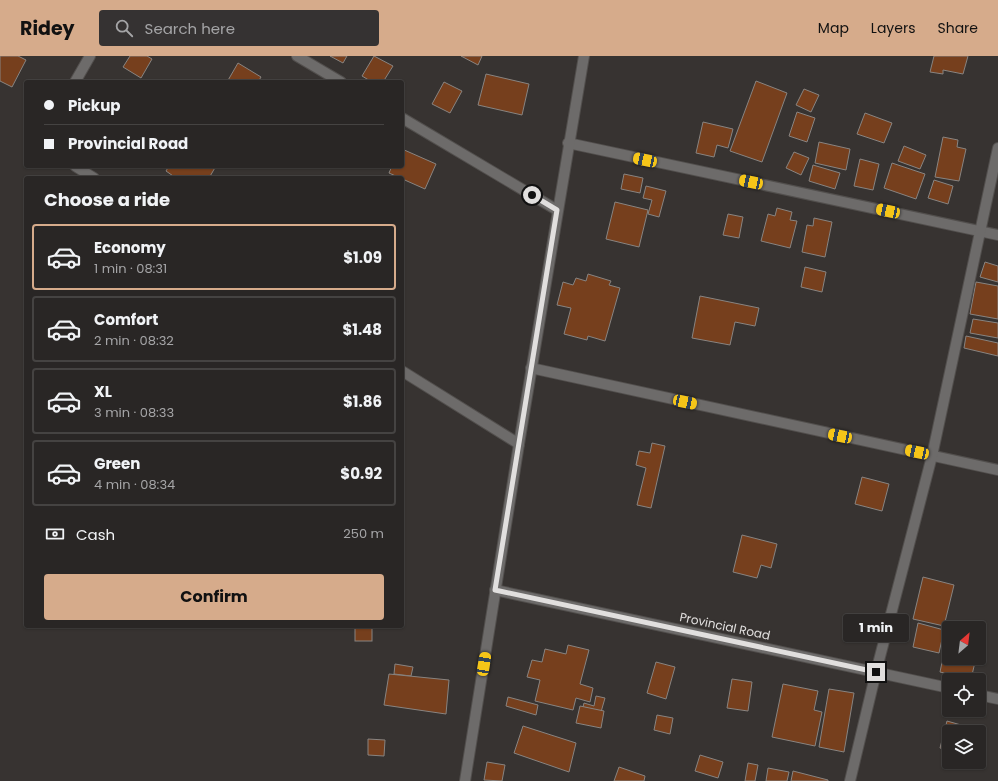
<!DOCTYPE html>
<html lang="en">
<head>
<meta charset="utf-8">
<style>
  body { margin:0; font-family:Poppins,sans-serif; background:#353232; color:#f1f3f6; height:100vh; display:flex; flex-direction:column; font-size:15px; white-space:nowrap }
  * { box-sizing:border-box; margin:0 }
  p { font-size:13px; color:#a5a5a7 }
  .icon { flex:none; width:22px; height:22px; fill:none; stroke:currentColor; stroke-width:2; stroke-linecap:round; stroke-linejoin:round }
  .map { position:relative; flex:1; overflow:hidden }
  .details { position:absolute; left:24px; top:120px; width:380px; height:452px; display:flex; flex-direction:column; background:#292625; border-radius:4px; box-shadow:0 1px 3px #0004,0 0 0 1px #454342 }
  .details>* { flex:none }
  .guide { position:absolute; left:24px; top:24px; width:380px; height:88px; border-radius:4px; box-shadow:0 1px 3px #0004,0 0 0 1px #454342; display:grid; align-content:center; height:88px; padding:0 20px; background:#292625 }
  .needle { width:26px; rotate:28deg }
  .controls { position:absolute; left:942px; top:565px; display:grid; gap:8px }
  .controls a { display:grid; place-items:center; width:44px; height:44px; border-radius:4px; background:#292625; box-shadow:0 1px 3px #0004,0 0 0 1px #454342; font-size:20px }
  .end { position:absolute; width:18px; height:18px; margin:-9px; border:5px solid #e1dfde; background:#111; box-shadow:0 0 0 2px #111 }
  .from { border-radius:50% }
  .bubble { position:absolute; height:28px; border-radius:4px; background:#292625; box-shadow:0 1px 3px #0004,0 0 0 1px #454342; font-size:13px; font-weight:700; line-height:28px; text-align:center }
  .car { position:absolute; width:12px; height:24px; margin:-12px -6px; border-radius:5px; box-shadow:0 0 3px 1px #0007; background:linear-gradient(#f5c518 24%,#345 0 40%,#f5c518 0 76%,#345 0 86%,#f5c518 0) }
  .guide b { display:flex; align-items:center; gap:14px; height:38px; font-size:15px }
  .guide b+b { border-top:1px solid #454342 }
  .guide i { width:10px; height:10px; background:#f1f3f6 }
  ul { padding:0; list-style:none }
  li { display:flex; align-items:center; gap:12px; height:66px; margin:0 8px 6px; padding:0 12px; border:2px solid #454342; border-radius:4px }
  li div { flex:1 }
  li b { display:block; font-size:15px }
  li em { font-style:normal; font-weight:700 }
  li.selected { border-color:#d6ab8b }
  li>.icon { width:36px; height:36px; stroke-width:1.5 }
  h2 { padding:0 20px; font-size:18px; line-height:48px }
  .pay { display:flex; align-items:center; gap:10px; height:44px; padding:0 20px; font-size:15px }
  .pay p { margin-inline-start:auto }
  .cta { display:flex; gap:8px; margin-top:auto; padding:8px 20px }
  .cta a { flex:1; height:46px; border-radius:4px; background:#d6ab8b; color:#111; font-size:16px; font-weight:700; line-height:46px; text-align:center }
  header { display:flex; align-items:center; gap:24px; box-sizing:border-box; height:56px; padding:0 20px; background:#d6ab8b; color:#111 }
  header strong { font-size:19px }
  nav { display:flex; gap:22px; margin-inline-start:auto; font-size:14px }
  .search { width:280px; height:36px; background:#353232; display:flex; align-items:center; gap:10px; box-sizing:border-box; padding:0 14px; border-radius:4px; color:#a5a5a7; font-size:15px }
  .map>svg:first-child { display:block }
</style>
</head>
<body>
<header>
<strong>Ridey</strong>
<div class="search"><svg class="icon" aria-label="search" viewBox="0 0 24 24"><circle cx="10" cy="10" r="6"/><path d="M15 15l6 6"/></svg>Search here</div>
<nav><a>Map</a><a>Layers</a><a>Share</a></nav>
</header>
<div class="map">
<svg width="998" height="725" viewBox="0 0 998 725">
  <rect width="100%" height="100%" fill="#373331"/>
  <!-- building -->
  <g fill="#763f1d" stroke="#888481">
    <path d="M0,0H18L26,4L12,31L0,25Z"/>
    <path d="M130,0H147L152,3L141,22L123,11Z"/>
    <path d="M330,0H347L343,7Z"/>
    <path d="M374,0L393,10L383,26H372L362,20Z"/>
    <path d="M461,0H482L478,9Z"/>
    <path d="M934,0H968L963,18L943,14V18L930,16Z"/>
    <path d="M238,7L261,21L258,26H227Z"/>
    <path d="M486,18L529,28L522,59L478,49Z"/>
    <path d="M756,25L787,37L762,106L730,95Z"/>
    <path d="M444,26L462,35L450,57L432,48Z"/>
    <path d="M804,33L819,39L811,56L796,49Z"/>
    <path d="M797,56L815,62L807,86L789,80Z"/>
    <path d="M865,57L892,67L884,87L857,78Z"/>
    <path d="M703,66L733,73L728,92L717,89L714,101L696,97Z"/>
    <path d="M943,81L958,84L957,91L966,93L959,125L935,121Z"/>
    <path d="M819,86L850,93L846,114L815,107Z"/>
    <path d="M904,90L926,99L920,113L898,105Z"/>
    <path d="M402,93L436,108L425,133L389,117L392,110H402Z"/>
    <path d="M794,96L809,102L801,119L786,112Z"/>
    <path d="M860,103L879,108L873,134L854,130Z"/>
    <path d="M892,107L925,118L916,143L884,132Z"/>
    <path d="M813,109L840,117L835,133L809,125Z"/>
    <path d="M169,110H216L209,122H176L166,115Z"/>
    <path d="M624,118L643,122L640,137L621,133Z"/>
    <path d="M934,124L953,130L948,148L928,142Z"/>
    <path d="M646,130L666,135L659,161L648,158L652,144L643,142Z"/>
    <path d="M615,146L648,154L639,191L606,183Z"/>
    <path d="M777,152L792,156L790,164L797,165L790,192L761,185L768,158L775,160Z"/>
    <path d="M728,158L743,161L739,182L723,179Z"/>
    <path d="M814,162L832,166L825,201L802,196L807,169L813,170Z"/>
    <path d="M985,206L998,210V226L980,221Z"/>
    <path d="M805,211L826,216L822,236L801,231Z"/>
    <path d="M588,218L611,225L609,229L620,232L605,285L588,280L587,284L564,278L571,252L557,249L563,226L573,229L576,222L586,225Z"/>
    <path d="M976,226L998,230V263L970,258Z"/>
    <path d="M700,240L759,252L755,270L735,266L730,289L692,282Z"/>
    <path d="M973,263L998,267V282L970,277Z"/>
    <path d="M966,280L998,287V300L964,292Z"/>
    <path d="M652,387L665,390L651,452L637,449L646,412L636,409L639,395L650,397Z"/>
    <path d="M862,421L889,428L882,455L855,448Z"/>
    <path d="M742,479L777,488L771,512L761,509L757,522L733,516Z"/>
    <path d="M923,521L954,529L944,570L913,563Z"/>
    <path d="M918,567L944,574L939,597L913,591Z"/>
    <rect x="355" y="571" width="17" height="14"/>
    <path d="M568,589L589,594L580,628L593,632L590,646L576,642L573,654L535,645L540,624L527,621L532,604L542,606L545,593L566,598Z"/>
    <path d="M945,592L949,593V602H976L971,623L940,616Z"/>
    <path d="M656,606L675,611L666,643L647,637Z"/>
    <path d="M395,608L413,611L411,620L394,618Z"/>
    <path d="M389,618L449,624L446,658L384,649Z"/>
    <path d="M732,623L752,626L748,655L727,652Z"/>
    <path d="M783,628L818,635L814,654L822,656L815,690L772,681Z"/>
    <path d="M829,633L854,637L844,696L819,691Z"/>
    <path d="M596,640L605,642L601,656L583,651L584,647L594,650Z"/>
    <path d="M508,641L538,649L536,659L506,650Z"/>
    <path d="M580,650L604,655L601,672L576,667Z"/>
    <path d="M657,659L673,662L670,678L654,674Z"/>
    <path d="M947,665L961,669L959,676H949V694L940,692Z"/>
    <path d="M523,670L576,687L569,716L514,697Z"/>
    <path d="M368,683L385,684L384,700L368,699Z"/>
    <path d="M700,699L723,706L718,722L695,715Z"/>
    <path d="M487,706L505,709L502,725L484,724Z"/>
    <path d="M748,707L758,709L755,725H745Z"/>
    <path d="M619,711L645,720L644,725H614Z"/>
    <path d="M768,712L789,716L787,725H766Z"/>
    <path d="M793,715L828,724V725H791Z"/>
  </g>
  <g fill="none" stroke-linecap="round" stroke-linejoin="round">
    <!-- minor casing -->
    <g stroke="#524f4d" stroke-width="12">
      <g id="minor">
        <path d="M297,0L341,26"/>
        <path d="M75,26L90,0"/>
        <path d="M402,62L557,154"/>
        <path d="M568,87L998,179"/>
        <path d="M75,110L94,122"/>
        <path d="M531,312L998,414"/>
        <path d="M402,315L519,388"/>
        <path d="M495,534L949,632"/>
        <path d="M979,639L998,643"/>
        <path d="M465,725L519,388L584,0"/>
        <path d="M850,725L876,616L932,400L998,92"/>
      </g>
    </g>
    <!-- minor -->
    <use href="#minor" stroke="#6d6b6a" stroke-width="10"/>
  </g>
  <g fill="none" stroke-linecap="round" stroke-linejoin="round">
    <!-- route -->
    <path stroke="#e1dfde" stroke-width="5" d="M532,139L557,154L495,534L876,616"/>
  </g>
  <g text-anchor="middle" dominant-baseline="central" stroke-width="3.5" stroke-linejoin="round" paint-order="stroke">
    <!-- street labels -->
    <g font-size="12" fill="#e1dfde" stroke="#373331">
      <text transform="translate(725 570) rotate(12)">Provincial Road</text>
    </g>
  </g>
</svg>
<div class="controls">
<a><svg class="needle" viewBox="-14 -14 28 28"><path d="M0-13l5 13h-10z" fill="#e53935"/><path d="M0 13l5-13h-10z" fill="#a5a5a7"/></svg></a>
<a><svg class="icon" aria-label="locate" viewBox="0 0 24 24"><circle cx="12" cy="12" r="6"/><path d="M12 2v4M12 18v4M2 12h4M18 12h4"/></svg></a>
<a><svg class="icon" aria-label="layers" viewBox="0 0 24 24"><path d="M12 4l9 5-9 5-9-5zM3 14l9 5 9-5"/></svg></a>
</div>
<i class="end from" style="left:532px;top:139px"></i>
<i class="end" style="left:876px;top:616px"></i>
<div class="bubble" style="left:843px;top:558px;width:66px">1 min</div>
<i class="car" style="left:645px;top:104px;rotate:282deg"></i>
<i class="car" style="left:751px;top:126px;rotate:282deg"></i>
<i class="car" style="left:888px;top:155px;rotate:282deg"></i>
<i class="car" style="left:685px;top:346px;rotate:102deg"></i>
<i class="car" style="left:840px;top:380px;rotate:282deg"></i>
<i class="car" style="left:917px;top:396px;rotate:282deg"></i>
<i class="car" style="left:484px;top:608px;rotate:9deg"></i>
<div class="guide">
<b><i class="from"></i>Pickup</b>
<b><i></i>Provincial Road</b>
</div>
<section class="details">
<h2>Choose a ride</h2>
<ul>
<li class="selected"><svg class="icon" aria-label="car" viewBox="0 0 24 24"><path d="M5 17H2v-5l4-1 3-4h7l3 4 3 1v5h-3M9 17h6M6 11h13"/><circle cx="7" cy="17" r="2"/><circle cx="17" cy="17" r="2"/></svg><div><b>Economy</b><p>1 min · 08:31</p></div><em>$1.09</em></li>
<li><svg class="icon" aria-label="car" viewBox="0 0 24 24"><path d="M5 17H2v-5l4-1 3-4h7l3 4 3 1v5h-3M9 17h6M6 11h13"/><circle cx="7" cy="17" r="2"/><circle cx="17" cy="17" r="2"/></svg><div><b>Comfort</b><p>2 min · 08:32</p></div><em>$1.48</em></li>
<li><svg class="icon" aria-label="car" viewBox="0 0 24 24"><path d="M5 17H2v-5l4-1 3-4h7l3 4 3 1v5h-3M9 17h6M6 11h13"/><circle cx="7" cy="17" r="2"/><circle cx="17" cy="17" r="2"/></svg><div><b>XL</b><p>3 min · 08:33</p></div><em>$1.86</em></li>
<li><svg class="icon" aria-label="car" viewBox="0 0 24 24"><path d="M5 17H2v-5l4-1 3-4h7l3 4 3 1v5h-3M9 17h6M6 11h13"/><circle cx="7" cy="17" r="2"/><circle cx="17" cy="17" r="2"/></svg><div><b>Green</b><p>4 min · 08:34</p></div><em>$0.92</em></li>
</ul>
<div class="pay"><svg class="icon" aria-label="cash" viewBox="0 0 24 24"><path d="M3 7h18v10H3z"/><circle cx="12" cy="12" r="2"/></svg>Cash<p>250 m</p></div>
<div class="cta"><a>Confirm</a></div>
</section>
</div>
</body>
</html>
